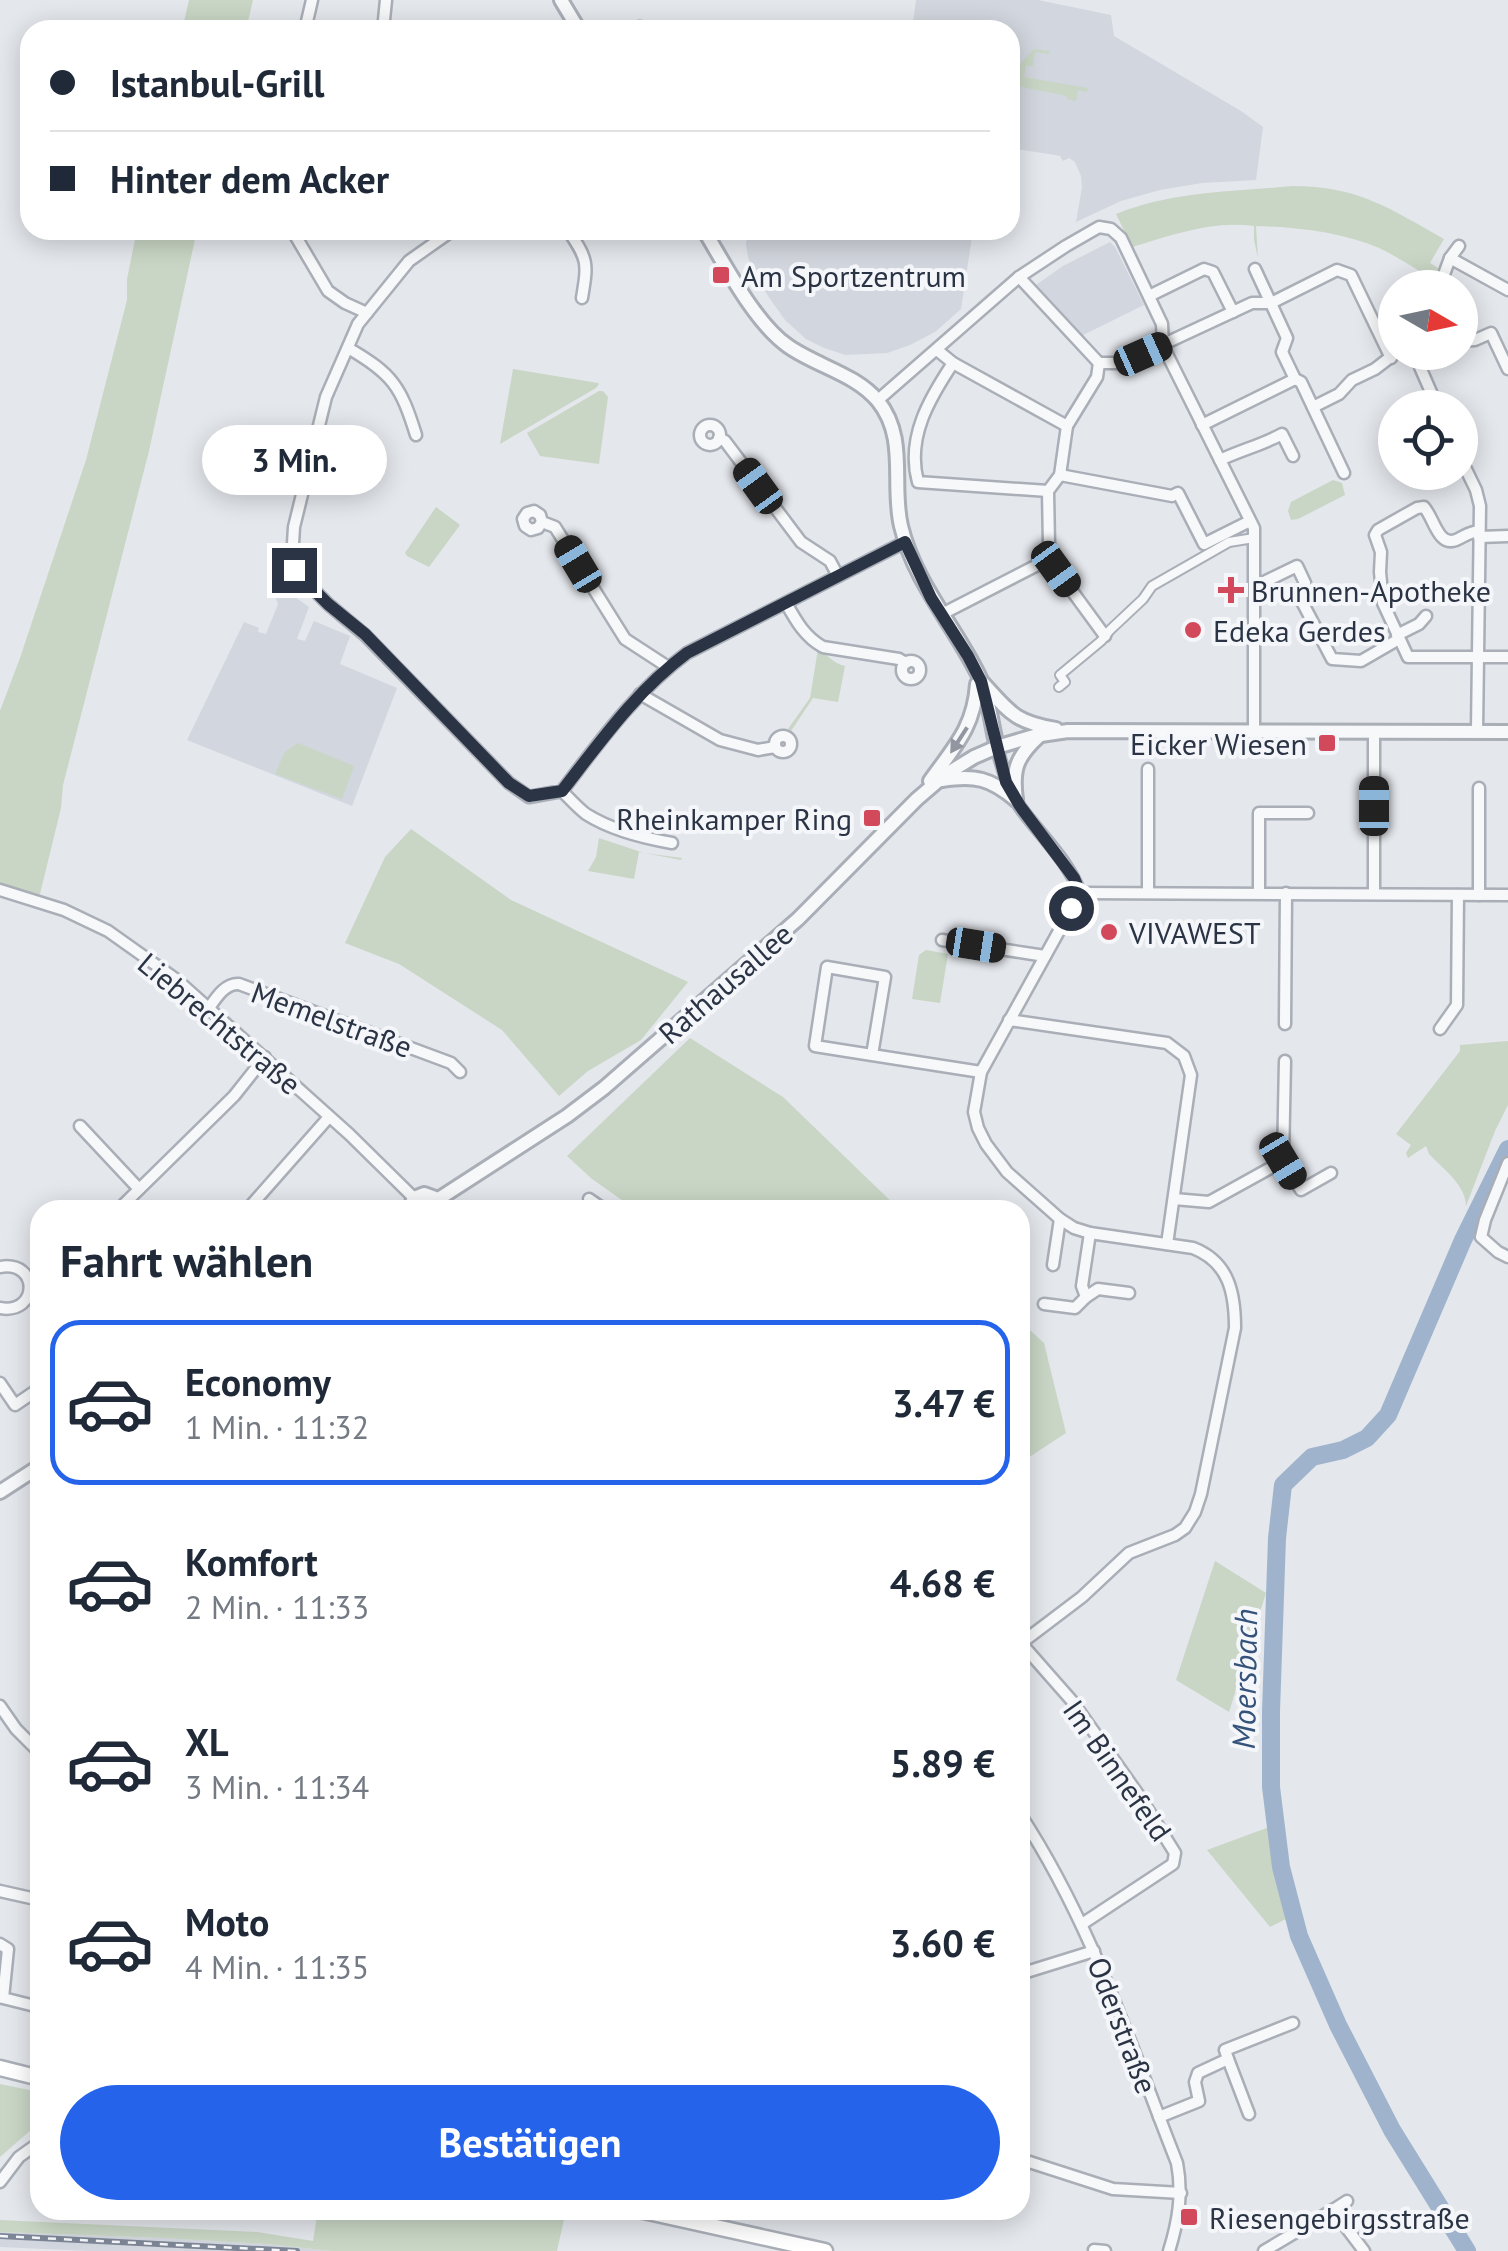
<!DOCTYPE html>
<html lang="de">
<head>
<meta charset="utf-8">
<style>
  body { margin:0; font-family:"PT Sans",sans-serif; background:#f6f6f7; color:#1f2937; height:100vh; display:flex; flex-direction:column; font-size:38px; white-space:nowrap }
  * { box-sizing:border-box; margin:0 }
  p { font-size:32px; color:#747a83 }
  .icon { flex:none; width:55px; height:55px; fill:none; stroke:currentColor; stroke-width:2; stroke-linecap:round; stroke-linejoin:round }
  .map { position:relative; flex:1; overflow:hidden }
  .panel { position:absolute; left:30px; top:1200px; width:1000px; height:1020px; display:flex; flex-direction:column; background:#fff; border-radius:30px; box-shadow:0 5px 25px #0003 }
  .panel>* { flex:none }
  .hud { position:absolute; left:20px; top:20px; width:1000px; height:220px; border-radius:30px; box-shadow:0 5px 25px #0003; display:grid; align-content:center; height:220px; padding:0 30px; background:#fff }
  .needle { width:65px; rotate:99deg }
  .tools { position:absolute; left:1378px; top:270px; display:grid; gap:20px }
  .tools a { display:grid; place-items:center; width:100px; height:100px; border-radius:50%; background:#fff; box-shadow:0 5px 25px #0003; font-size:50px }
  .end { position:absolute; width:45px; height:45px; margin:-22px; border:12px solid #2b3445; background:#fff; box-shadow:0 0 0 5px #fff }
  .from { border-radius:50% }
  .bubble { position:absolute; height:70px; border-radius:35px; background:#fff; box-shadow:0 5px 25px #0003; font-size:32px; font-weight:700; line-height:70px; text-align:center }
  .car { position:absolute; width:30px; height:60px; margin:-30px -15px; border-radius:12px; box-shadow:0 0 8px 2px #0007; background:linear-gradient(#222 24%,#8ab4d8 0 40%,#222 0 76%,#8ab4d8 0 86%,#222 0) }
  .hud b { display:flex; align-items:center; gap:35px; height:95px; font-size:38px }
  .hud b+b { border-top:2px solid #e0e1e3 }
  .hud i { width:25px; height:25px; background:#1f2937 }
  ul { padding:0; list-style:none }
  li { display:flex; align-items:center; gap:30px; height:165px; margin:0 20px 15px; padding:0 10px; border:5px solid transparent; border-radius:30px }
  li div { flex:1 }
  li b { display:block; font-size:38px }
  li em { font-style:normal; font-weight:700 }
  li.selected { border-color:#2563eb }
  li>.icon { width:90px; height:90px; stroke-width:1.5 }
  h2 { padding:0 30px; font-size:45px; line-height:120px }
  .primary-button { display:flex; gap:20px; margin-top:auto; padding:20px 30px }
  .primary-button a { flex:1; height:115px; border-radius:60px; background:#2563eb; color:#fff; font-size:40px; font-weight:700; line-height:115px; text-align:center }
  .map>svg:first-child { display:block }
</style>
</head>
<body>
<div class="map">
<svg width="1508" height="2251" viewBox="0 0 1508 2251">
  <rect width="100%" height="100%" fill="#e4e7ec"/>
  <!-- built -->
  <g fill="#d2d6de">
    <path d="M916,0H1038L1111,15L1114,36L1241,111L1263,127L1256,180L1202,183L1160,190L1121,201L1076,222L1082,187L1081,176L1075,162L1069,158L1063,161L1060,156L1055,155L1010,148V30H912Z"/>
    <path d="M748,230H973L961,309L935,332L910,345L887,353L846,355L824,348L806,339L785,320L768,296L753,271L748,257L746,244Z"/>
    <path d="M1110,242L1115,247L1144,305L1079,337L1033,287L1063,266Z"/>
    <path d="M281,580L292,595L309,607L297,639L305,641L314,621L350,636L340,664L397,688L352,806L187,740L244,622L259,628L258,632L266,634L278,604L271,585Z"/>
    <path d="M0,2232L162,2238L266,2244L332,2251H88L0,2247Z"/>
  </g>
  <!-- green -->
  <g fill="#c9d6c5">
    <path d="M189,0H253L246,30H182Z"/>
    <path d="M1034,49L1050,51L1049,54L1035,52L1033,66H1026L1024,77L1088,88L1087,92L1078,90L1076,101L1067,99V96L1017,86C1008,71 1025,60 1034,49Z"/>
    <path d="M1292,186C1358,186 1389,208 1444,239L1430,263L1438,268L1434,280C1416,269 1398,257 1379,248C1342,232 1295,227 1256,226L1258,258L1254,240V226C1212,220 1172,235 1132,247L1116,214C1173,191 1232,192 1292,186Z"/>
    <path d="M137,230H197L149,451L63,785L61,808L38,902L0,890V711L20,658L86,460L127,300V279Z"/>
    <path d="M513,369L598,383L599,384L596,388L500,444Z"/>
    <path d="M599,391H603L608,397L599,464L540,456L527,433Z"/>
    <path d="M1333,480L1342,483L1345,495L1298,519L1291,520L1288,511L1291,502Z"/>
    <path d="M436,507L460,525L429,567L407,556L405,553Z"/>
    <path d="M818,649C829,655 832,663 845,666L838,702L813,698L791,731L788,729L810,698Z"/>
    <path d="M298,743L354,766L342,799L275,774L285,752Z"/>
    <path d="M411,829L511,900L688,982L641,1040L588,1071L559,1096L502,1030L399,964L345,943L385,857Z"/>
    <path d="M599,838L644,853L682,858L681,860L639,852L634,879L588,871L596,857Z"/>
    <path d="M926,950L948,954L940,1003L912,999L919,955Z"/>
    <path d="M690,1038L783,1097L900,1210H636L592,1179L567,1156Z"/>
    <path d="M1508,1041V1105L1495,1131L1466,1206C1466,1185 1443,1169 1429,1154L1426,1146L1408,1158L1406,1153L1411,1145L1396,1134L1460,1051V1045Z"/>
    <path d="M1020,1321L1044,1343L1066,1433L1020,1463Z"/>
    <path d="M1215,1561L1266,1593L1229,1712L1176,1680Z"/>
    <path d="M1280,1823L1294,1915L1270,1927L1207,1850Z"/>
    <path d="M0,2084L34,2091L39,2095L40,2122L0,2157Z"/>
    <path d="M318,2210H566L557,2251H332L266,2244L162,2238L0,2232V2220L257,2232L313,2241Z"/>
  </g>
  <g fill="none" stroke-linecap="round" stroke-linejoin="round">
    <!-- river -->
    <path stroke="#9fb4cc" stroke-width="18" d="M1467,2251L1392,2130L1338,2025L1299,1936L1281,1867L1271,1787V1711L1277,1538L1283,1485L1312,1457L1343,1450L1367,1438L1388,1415L1463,1240L1508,1149"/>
    <!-- pedestrian casing -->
    <g stroke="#a9aeb7" stroke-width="12">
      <path id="pedestrian" d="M1059,687L1065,682L1060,675L1101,641L1110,630L1143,599L1152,586L1229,542L1254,538"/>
    </g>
    <!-- minor casing -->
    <g stroke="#a9aeb7" stroke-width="15">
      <g id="minor">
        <path d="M305,30L312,0"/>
        <path d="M383,30L386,0"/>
        <path d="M625,30L639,27L659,30"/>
        <path d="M292,230L328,291L345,303L367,313"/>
        <path d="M453,230L409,261L358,324L326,397L294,527L292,560L294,570L328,604L365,635L509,783L529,797L562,791C600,741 636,691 687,653L905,542"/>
        <path d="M568,230C588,260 588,262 582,298"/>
        <path d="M1450,258L1508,290"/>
        <path d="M1255,269L1287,338L1282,352L1295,379L1301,382L1344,473"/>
        <path d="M1019,277L1099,363"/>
        <path d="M1439,288L1450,258L1459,246"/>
        <path d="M1149,296L1204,269L1213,272L1233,312"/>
        <path d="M1460,341L1475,340L1491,333L1508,369"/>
        <path d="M348,348C393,374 401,387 416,435"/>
        <path d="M937,350L953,363L1067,426"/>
        <path d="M1420,352V367L1438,408"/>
        <path d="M953,363C929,399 906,438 918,482L1048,491"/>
        <path d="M878,400L1019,277L1066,246L1099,227L1111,229L1121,238L1162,324L1163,346L1254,528V730"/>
        <path d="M1313,407L1339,394L1352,380L1375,369L1397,352"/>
        <path d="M1202,425L1295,379"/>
        <circle cx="710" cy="435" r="10"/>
        <path d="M719,438L725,441L801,542L830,561L838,576"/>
        <path d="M1460,457L1476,490L1480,506L1477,731"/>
        <path d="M1220,460C1241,450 1262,445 1282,434L1293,456"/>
        <path d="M1060,475L1172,496L1178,493L1204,544L1250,521"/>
        <path d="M542,522L538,528L531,530L525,526L523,519L527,513L534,511L540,515L542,522L555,527L625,639L668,667"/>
        <path d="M1479,531C1469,532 1465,536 1456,540C1438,547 1434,518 1424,507L1417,508L1378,530L1375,535L1381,552L1380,572L1383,603L1408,657H1508"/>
        <path d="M1479,537L1508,536"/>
        <path d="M1255,582L1262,583L1297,566L1305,583L1299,596L1332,659L1361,661L1399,639"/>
        <path d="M786,603C796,621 805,637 823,647L899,659L906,663"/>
        <path d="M942,614L1051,558"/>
        <path d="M1397,635L1419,624L1426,616"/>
        <path d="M1105,636L1056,569L1051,558L1049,545L1048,491L1060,475L1067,426L1097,377L1099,363H1123L1252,303H1271L1337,270L1351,275L1391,358"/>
        <circle cx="911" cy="670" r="9"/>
        <path d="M640,694L720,740L758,750L775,747"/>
        <circle cx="783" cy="744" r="8"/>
        <path d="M997,747C1002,769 1008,788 1020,807C1040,835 1068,860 1080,893L981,1072L974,1112L978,1128L986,1144L1007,1172L1060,1219L1074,1228L1090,1233L1193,1248C1229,1262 1235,1293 1235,1328L1201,1494L1195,1512L1185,1528L1175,1535L1129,1553L1082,1597L1020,1644"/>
        <path d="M1148,769V892"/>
        <path d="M562,791C570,799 578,808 586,814C611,830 643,838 672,843"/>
        <path d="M0,890L64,910L108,931L177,980L349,1134L414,1198"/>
        <path d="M1080,893L1508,895"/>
        <path d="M1259,893V813H1308"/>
        <path d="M1374,894V731"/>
        <path d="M1479,895V788"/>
        <path d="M942,940L1045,956"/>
        <path d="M209,1008C216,998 225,983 239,984L451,1063L460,1072"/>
        <path d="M1009,1020L1167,1043L1184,1056L1191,1075L1167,1244"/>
        <path d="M1285,1024L1286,893"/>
        <path d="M1440,1029L1457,1005L1458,895"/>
        <path d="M872,1055L815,1046L827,967L885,977L872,1055L981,1072"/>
        <path d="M80,1126L139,1189"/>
        <path d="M1283,1161L1301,1190L1331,1173"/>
        <path d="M1508,1163L1485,1220L1481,1237L1498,1252L1508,1257"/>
        <path d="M589,1199L605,1210"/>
        <path d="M1174,1199L1209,1202L1283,1161L1285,1061"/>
        <path d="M118,1210L234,1096L265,1057"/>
        <path d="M247,1210L329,1117"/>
        <path d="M1053,1265L1060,1219"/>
        <path d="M0,1267C40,1260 39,1315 0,1308"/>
        <path d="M1086,1297L1098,1289L1129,1293"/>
        <path d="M1044,1304L1075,1308L1086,1297L1082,1286L1090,1233"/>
        <path d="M0,1383L15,1405L40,1388"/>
        <path d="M1021,1643L1072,1701L1140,1797L1175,1853L1173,1864L1082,1924"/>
        <path d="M0,1706L16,1729L40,1753"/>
        <path d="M1020,1814C1091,1922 1130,2044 1177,2163C1183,2194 1178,2222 1169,2251"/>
        <path d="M0,1891L40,1900"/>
        <path d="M0,1944L8,1949L3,1998L39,2007L40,2002"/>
        <path d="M1020,1974L1094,1951"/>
        <path d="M1228,2059L1249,2114"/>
        <path d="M1159,2117L1199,2101L1195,2082L1198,2073L1228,2059L1225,2050L1293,2023"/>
        <path d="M1020,2159L1113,2189L1181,2193"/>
        <path d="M0,2182L19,2157L40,2142"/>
        <path d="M1333,2210L1347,2201"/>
        <path d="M1094,2250L1105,2251"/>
        <path d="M1264,2251L1333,2210L1364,2251"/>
      </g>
    </g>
    <!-- tertiary casing -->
    <g stroke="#a9aeb7" stroke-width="18">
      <g id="tertiary">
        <path d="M561,0L579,30"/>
        <path d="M704,230C725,265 755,323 788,346C816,366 856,374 878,401C908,438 891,484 901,526C914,581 953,624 978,674C989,696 991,723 997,747"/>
        <path d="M983,683C1010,713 1015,722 1056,729"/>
        <path d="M942,780C975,775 990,778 1016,800"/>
        <path d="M930,781C954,747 974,728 977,684"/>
        <path d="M1016,800C1012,770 1016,757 1039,736"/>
        <path d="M437,1200L567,1116L604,1088L798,919L917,799L945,775L974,757L997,747L1034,736L1068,731L1508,732"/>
        <path d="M409,1210L414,1198L424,1194L435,1198L440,1210"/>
        <path d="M0,1492L40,1466"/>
      </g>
    </g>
    <!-- secondary casing -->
    <g stroke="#a9aeb7" stroke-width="19">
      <g id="secondary">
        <path d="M0,2068L40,2078"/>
        <path d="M639,2210L825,2251"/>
      </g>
    </g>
    <!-- pedestrian -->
    <use href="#pedestrian" stroke="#f7f8fa" stroke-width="8"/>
    <!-- minor -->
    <use href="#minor" stroke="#f7f8fa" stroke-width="10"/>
    <!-- tertiary -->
    <use href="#tertiary" stroke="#f7f8fa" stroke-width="12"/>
    <!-- secondary -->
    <use href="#secondary" stroke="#fff" stroke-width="14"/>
    <!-- rail casing -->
    <g stroke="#7d8696" stroke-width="6">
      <path id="rail" d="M0,2236L297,2251"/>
    </g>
    <!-- rail -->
    <use href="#rail" stroke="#f4f6f9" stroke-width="2.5" stroke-dasharray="8" stroke-linecap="butt"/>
  </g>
  <!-- one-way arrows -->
  <defs><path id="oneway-solid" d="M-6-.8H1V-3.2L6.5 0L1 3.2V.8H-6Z" transform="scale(2.5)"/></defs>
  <use fill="#9196a0" href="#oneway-solid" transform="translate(959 740) rotate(123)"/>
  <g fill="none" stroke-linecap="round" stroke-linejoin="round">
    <!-- route -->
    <path stroke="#2b3445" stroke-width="12" d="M294,570L328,604L365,634L509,783L529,796L562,791C601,741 636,691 687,653L905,542L931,598L968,656L981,681L1006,782L1020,806L1074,878L1080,893L1071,908"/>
  </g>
  <!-- markers -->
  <g fill="#d1495b" stroke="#f4f6f9" stroke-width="4">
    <rect x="711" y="265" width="20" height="20" rx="5"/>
    <path d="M1226 575h10v10h10v10h-10v10h-10v-10h-10v-10h10z"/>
    <circle cx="1193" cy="630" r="10"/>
    <rect x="1317" y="733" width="20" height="20" rx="5"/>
    <rect x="862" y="808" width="20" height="20" rx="5"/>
    <circle cx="1109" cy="932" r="10"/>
    <rect x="1179" y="2207" width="20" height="20" rx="5"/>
  </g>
  <g text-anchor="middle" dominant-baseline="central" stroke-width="8" stroke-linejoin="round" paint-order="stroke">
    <!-- poi labels -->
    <g font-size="30" fill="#2b3445" stroke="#f4f6f9" text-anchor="start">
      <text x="741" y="275">Am Sportzentrum</text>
      <text x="1251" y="590">Brunnen-Apotheke</text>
      <text x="1213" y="630">Edeka Gerdes</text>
      <text x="1307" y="743" text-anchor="end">Eicker Wiesen</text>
      <text x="852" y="818" text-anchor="end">Rheinkamper Ring</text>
      <text x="1129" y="932">VIVAWEST</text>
      <text x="1209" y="2217">Riesengebirgsstraße</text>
    </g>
    <!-- street labels -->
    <g font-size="30" fill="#2b3445" stroke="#f4f6f9">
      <text transform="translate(725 983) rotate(-41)">Rathausallee</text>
      <text transform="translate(332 1019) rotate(20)">Memelstraße</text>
      <text transform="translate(220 1023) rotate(40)">Liebrechtstraße</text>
      <text transform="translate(1118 1770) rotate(55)">Im Binnefeld</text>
      <text transform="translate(1123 2025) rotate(69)">Oderstraße</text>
    </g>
    <!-- water labels -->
    <g font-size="32" font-style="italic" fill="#34527a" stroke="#f4f6f9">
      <text transform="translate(1244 1679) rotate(-89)">Moersbach</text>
    </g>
  </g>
</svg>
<div class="tools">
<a><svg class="needle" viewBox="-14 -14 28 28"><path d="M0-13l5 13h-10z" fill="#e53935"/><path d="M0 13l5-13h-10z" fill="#747a83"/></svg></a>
<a><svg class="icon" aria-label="locate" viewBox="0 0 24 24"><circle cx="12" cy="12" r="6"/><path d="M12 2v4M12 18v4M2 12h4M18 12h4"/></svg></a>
</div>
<i class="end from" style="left:1071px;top:908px"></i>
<i class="end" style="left:294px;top:570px"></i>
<div class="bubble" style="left:202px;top:425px;width:185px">3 Min.</div>
<i class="car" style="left:1143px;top:354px;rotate:66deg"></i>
<i class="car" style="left:758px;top:486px;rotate:324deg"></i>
<i class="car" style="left:578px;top:564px;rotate:329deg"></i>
<i class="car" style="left:1056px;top:569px;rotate:144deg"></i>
<i class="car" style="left:1374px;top:806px;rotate:0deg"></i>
<i class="car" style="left:976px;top:945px;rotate:99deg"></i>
<i class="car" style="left:1283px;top:1161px;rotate:149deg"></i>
<div class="hud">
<b><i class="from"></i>Istanbul-Grill</b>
<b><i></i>Hinter dem Acker</b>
</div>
<section class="panel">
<h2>Fahrt wählen</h2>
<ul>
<li class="selected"><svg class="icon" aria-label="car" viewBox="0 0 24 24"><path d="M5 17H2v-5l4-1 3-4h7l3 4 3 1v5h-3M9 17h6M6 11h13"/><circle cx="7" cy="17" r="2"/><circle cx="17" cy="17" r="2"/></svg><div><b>Economy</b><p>1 Min. · 11:32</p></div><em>3.47 €</em></li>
<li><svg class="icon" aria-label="car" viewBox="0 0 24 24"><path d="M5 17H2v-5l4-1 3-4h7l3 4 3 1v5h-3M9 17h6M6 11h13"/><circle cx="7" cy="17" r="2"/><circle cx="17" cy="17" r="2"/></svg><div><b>Komfort</b><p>2 Min. · 11:33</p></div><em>4.68 €</em></li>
<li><svg class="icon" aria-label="car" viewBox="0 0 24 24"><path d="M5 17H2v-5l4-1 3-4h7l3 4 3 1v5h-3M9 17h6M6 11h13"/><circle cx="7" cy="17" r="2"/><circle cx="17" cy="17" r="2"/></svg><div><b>XL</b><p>3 Min. · 11:34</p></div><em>5.89 €</em></li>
<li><svg class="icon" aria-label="car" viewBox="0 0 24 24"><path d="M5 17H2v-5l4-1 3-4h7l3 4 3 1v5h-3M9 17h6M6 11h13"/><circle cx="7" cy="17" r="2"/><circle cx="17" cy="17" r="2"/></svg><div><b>Moto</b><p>4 Min. · 11:35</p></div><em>3.60 €</em></li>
</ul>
<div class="primary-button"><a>Bestätigen</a></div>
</section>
</div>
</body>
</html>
